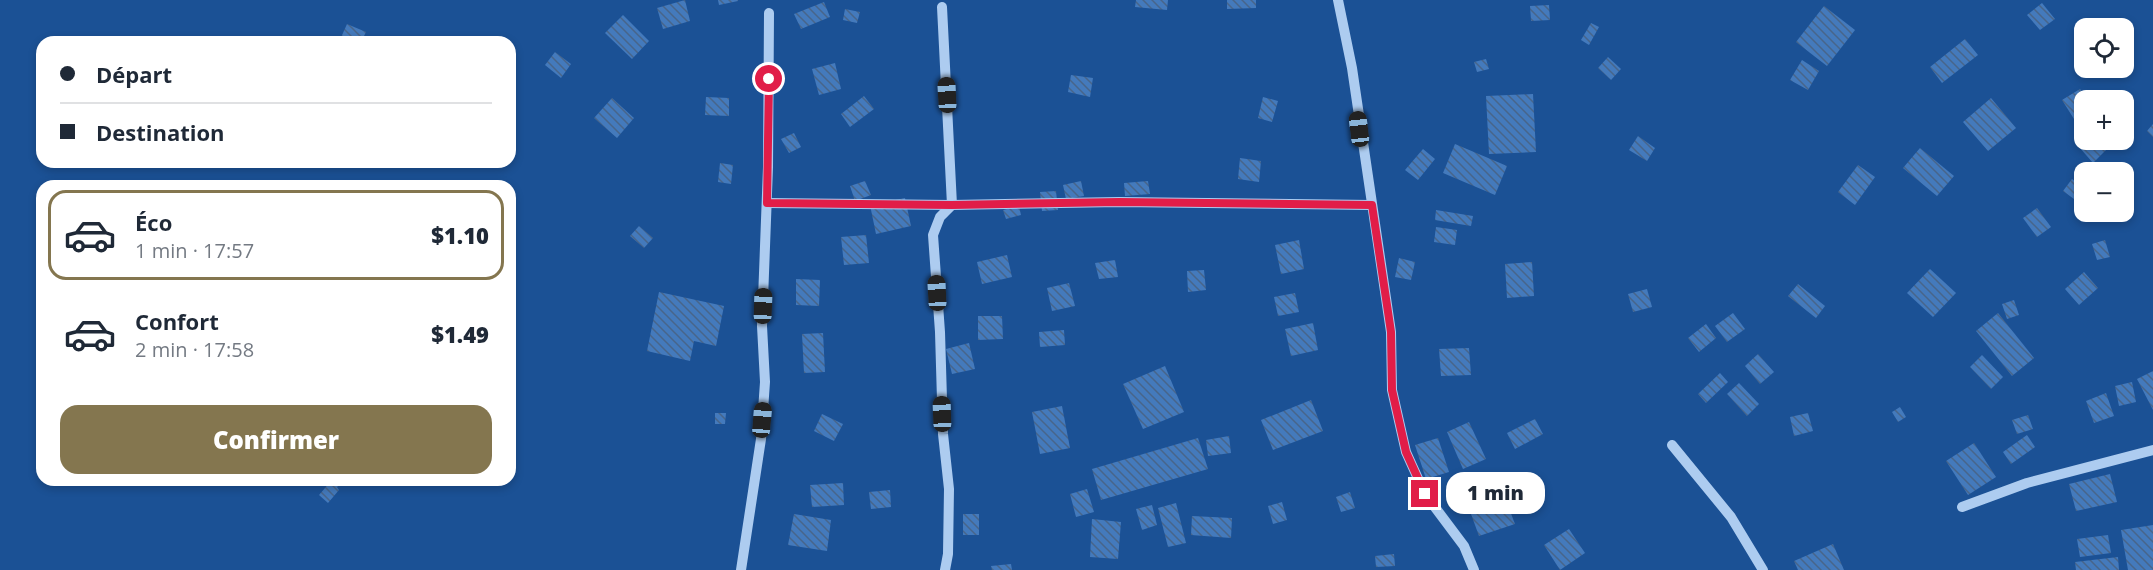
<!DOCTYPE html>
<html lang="fr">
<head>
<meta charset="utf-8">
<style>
  body { margin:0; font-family:"Open Sans",sans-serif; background:#f6f6f7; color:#1f2937; height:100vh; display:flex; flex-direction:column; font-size:22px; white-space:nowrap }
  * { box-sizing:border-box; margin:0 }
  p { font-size:20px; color:#747a83 }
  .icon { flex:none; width:33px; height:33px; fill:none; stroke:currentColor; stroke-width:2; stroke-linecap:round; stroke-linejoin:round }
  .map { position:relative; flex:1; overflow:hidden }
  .sheet { position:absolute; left:36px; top:180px; width:480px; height:306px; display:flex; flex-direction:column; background:#fff; border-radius:18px; box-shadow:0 3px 9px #0003 }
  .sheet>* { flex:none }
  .banner { position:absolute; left:36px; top:36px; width:480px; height:132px; border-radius:18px; box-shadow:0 3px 9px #0003; display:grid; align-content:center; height:132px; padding:0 24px; background:#fff }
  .tools { position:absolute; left:2074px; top:18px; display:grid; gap:12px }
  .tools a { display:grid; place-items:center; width:60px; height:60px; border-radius:12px; background:#fff; box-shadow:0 3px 9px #0003; font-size:30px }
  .end { position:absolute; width:27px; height:27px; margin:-14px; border:8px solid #e11d48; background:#fff; box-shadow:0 0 0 3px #fff }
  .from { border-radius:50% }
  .bubble { position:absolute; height:42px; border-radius:18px; background:#fff; box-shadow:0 3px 9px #0003; font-size:20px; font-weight:800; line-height:42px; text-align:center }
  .car { position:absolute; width:18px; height:36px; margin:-18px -9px; border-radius:8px; box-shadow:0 0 4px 2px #0007; background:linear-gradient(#222 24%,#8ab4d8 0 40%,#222 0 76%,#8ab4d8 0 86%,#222 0) }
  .banner b { display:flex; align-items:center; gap:21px; height:57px; font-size:22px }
  .banner b+b { border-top:2px solid #e0e1e3 }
  .banner i { width:15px; height:15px; background:#1f2937 }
  ul { padding:10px 0 0; list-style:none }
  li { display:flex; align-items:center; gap:18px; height:90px; margin:0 12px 9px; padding:0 12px; border:3px solid transparent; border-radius:18px }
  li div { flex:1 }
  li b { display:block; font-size:22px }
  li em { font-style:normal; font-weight:800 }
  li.active { border-color:#84764f }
  li>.icon { width:54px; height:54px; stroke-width:1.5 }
  .button { display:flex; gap:12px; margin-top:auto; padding:12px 24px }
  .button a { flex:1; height:69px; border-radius:18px; background:#84764f; color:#fff; font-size:24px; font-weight:800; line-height:69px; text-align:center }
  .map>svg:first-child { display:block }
</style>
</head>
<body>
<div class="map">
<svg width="2153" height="570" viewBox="0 0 2153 570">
  <defs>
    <pattern id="building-back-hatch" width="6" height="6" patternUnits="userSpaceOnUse" patternTransform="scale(1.5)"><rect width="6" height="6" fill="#447abc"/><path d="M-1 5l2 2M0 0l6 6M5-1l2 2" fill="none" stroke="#48658a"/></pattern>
  </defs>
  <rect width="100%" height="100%" fill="#1b5195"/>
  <!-- building -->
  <g fill="url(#building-back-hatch)">
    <path d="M685,0L690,21L663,29L657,8Z"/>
    <path d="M718,0H738V1L719,5Z"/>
    <path d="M1136,0H1168L1167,10L1135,7Z"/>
    <path d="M1227,0H1256V8L1227,9Z"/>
    <path d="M824,2L830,17L801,29L794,14Z"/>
    <path d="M2042,3L2055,19L2040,30L2027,15Z"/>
    <path d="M1549,5L1550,20L1531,21L1530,6Z"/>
    <path d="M1824,6L1855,30L1827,66L1796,42Z"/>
    <path d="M845,9L860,12L857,23L843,20Z"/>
    <path d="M623,15L649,41L632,59L605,33Z"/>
    <path d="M1591,23L1599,27L1589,45L1581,40Z"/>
    <path d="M347,24L366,32L361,42H339Z"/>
    <path d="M1965,39L1978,55L1942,83L1930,67Z"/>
    <path d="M555,52L571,64L561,78L545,65Z"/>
    <path d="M1608,57L1621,69L1611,80L1598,68Z"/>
    <path d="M1486,59L1489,69L1477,72L1474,62Z"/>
    <path d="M1802,60L1819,71L1808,90L1790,80Z"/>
    <path d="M835,63L841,89L819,95L812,69Z"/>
    <path d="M1071,75L1093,78L1090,97L1068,92Z"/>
    <path d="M2080,89L2088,100H2085V113L2074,119L2062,100Z"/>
    <path d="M1533,94L1536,152L1489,154L1486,96Z"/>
    <path d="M864,96L874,109L850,127L841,114Z"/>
    <path d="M706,97L729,98V116L705,115Z"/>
    <path d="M1263,97L1278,101L1272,122L1258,118Z"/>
    <path d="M612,98L634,118L617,138L594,118Z"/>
    <path d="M1991,98L2016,128L1988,151L1963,122Z"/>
    <path d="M2153,124V137L2147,131Z"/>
    <path d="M794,133L801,147L789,153L781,139Z"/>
    <path d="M1638,136L1655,148L1647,161L1629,150Z"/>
    <path d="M2089,140H2108L2112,144L2093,163L2080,148Z"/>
    <path d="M1455,144L1507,166L1495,195L1443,173Z"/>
    <path d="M1920,148L1954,176L1937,196L1903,168Z"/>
    <path d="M1423,149L1435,159L1418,180L1405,170Z"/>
    <path d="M1240,158L1261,161L1259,182L1238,179Z"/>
    <path d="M720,163L733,165L731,184L718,182Z"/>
    <path d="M1858,165L1875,177L1855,205L1838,192Z"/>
    <path d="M2072,179L2083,187L2074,199L2063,191Z"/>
    <path d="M865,181L871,195L855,201L850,186Z"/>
    <path d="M1081,181L1084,196L1066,199L1063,185Z"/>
    <path d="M1148,181L1150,194L1125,196L1124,183Z"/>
    <path d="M1056,191L1058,210L1042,211L1040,192Z"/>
    <path d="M905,198L911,226L876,234L870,205Z"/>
    <path d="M1019,206L1021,215L1006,219L1003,210Z"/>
    <path d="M2037,208L2051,227L2037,237L2023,218Z"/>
    <path d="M1436,210L1473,216L1471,226L1435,220Z"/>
    <path d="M639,226L653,238L644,248L630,236Z"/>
    <path d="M1436,227L1457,230L1455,245L1434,242Z"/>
    <path d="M866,235L869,263L844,265L841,237Z"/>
    <path d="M1299,240L1304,269L1281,274L1275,245Z"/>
    <path d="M2105,240L2110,257L2097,260L2092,244Z"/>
    <path d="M1007,255L1012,277L982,284L977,262Z"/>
    <path d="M1399,258L1415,262L1411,280L1395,277Z"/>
    <path d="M1115,260L1118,277L1099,279L1095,263Z"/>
    <path d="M1532,262L1534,296L1507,298L1505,264Z"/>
    <path d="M1930,269L1956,293L1933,317L1907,293Z"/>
    <path d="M1204,270L1206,290L1188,292L1187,271Z"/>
    <path d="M2084,272L2098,288L2079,305L2065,289Z"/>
    <path d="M796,279L820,280L819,306L796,305Z"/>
    <path d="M1069,283L1075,306L1052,311L1047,288Z"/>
    <path d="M1798,284L1825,306L1816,318L1788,296Z"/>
    <path d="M1647,289L1652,307L1633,312L1628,294Z"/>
    <path d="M659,292L724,306L716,346L694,341L690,361L647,351Z"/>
    <path d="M1295,293L1299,312L1278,316L1274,297Z"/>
    <path d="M2014,300L2019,315L2007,319L2002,304Z"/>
    <path d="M1733,313L1745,329L1727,342L1715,326Z"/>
    <path d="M1998,313L2034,358L2012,376L1976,331Z"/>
    <path d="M978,316H1002L1003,339L978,340Z"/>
    <path d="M1313,323L1318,350L1291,356L1285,329Z"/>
    <path d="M1706,324L1716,338L1699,352L1688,338Z"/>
    <path d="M1064,330L1065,345L1040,347L1039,332Z"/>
    <path d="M823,333L825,372L804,373L802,334Z"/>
    <path d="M969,343L975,369L952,374L946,349Z"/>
    <path d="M1469,348L1471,375L1441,376L1439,349Z"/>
    <path d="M1758,354L1774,372L1760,384L1745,366Z"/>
    <path d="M1982,355L2003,377L1991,389L1970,367Z"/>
    <path d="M1165,366L1184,412L1143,429L1123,384Z"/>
    <path d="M2153,371V410L2137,379Z"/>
    <path d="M1720,373L1728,382L1706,403L1698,394Z"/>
    <path d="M2132,382L2136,402L2119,406L2115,386Z"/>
    <path d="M1739,383L1759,404L1747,416L1727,394Z"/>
    <path d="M2106,393L2114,416L2094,423L2086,401Z"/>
    <path d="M1311,400L1323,431L1273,450L1261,420Z"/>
    <path d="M1062,406L1070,448L1040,454L1032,412Z"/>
    <path d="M1900,407L1906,417L1898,422L1892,412Z"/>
    <path d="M715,413H726L725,424H715Z"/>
    <path d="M1808,413L1813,431L1794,436L1790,417Z"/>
    <path d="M822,414L843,424L834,441L814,431Z"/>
    <path d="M2028,415L2033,429L2017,434L2012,420Z"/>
    <path d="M1535,419L1543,434L1515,449L1507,433Z"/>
    <path d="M1469,422L1486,459L1463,469L1447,432Z"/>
    <path d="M2027,435L2035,447L2011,464L2003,452Z"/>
    <path d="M1229,436L1231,453L1208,456L1206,440Z"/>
    <path d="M1198,438L1208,469L1101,500L1092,469Z"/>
    <path d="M1438,438L1449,472L1426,479L1415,445Z"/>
    <path d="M1974,443L1996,477L1968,495L1946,461Z"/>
    <path d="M2110,474L2117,502L2076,511L2069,484Z"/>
    <path d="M330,480H344L337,487L339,490L328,503L319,495L331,481Z"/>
    <path d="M843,483L844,505L812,507L810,485Z"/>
    <path d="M1087,489L1094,512L1076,517L1070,494Z"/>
    <path d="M890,490L891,507L871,509L869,492Z"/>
    <path d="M1502,490L1515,524L1479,536L1467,503Z"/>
    <path d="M1350,492L1355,508L1341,512L1336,497Z"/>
    <path d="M1282,502L1287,520L1273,524L1268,506Z"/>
    <path d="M1176,503L1186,543L1168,547L1158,508Z"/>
    <path d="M1152,505L1157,525L1142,530L1136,509Z"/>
    <path d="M794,514L831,520L827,551L788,545Z"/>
    <rect x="963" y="514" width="16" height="21"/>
    <path d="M1192,516L1232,518L1231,538L1191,535Z"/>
    <path d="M1092,519L1121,522L1118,559L1090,557Z"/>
    <path d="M2153,525V570H2128L2121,530Z"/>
    <path d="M1569,529L1585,553L1560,570L1544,545Z"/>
    <path d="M2108,535L2111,553L2080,557L2077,539Z"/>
    <path d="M1833,544L1844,570H1798L1794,561Z"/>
    <path d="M1394,554L1395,566L1376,567L1375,556Z"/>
    <path d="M2118,557L2119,570H2076L2075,562Z"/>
    <path d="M1011,564L1012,570H992L991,566Z"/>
  </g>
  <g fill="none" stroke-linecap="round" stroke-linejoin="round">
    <!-- minor -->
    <g stroke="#adccf0" stroke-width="10">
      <path d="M1338,0L1352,68L1391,332L1392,390L1406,452L1425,494L1464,546L1474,570"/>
      <path d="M767,203L952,205L942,7"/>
      <path d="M1672,445L1731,517L1763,570"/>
      <path d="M1962,507L2027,483L2153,450"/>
      <path d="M741,570L761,439L765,382L762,326L768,167L769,13"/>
      <path d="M945,570L948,554L949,489L943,434L940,332L933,235L940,217L952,205L1119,202L1372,205"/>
    </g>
  </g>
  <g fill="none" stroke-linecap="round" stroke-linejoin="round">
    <!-- route -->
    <path stroke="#e11d48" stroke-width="8" d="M769,79L767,203L952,205L1119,202L1372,205L1391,332L1392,390L1406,452L1425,494"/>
  </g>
</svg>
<div class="tools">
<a><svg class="icon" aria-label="locate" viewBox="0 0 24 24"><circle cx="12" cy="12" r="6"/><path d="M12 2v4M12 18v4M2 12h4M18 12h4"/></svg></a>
<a>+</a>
<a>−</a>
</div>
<i class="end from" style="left:769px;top:79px"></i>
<i class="end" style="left:1425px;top:494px"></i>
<div class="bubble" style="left:1446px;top:472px;width:99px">1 min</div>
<i class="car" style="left:947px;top:95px;rotate:357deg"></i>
<i class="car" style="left:1359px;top:129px;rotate:353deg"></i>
<i class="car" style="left:937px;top:293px;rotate:357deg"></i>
<i class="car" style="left:763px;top:306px;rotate:2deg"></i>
<i class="car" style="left:942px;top:414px;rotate:358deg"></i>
<i class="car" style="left:762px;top:420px;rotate:5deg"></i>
<div class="banner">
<b><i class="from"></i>Départ</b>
<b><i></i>Destination</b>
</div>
<section class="sheet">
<ul>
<li class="active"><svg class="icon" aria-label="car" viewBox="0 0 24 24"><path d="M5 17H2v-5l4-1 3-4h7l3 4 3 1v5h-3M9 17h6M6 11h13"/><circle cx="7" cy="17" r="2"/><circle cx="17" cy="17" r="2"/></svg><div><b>Éco</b><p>1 min · 17:57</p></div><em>$1.10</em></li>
<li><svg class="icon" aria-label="car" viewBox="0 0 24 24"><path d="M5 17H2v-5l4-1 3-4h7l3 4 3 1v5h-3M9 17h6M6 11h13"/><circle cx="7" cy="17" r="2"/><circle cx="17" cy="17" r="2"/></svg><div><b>Confort</b><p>2 min · 17:58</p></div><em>$1.49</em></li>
</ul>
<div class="button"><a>Confirmer</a></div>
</section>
</div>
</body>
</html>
